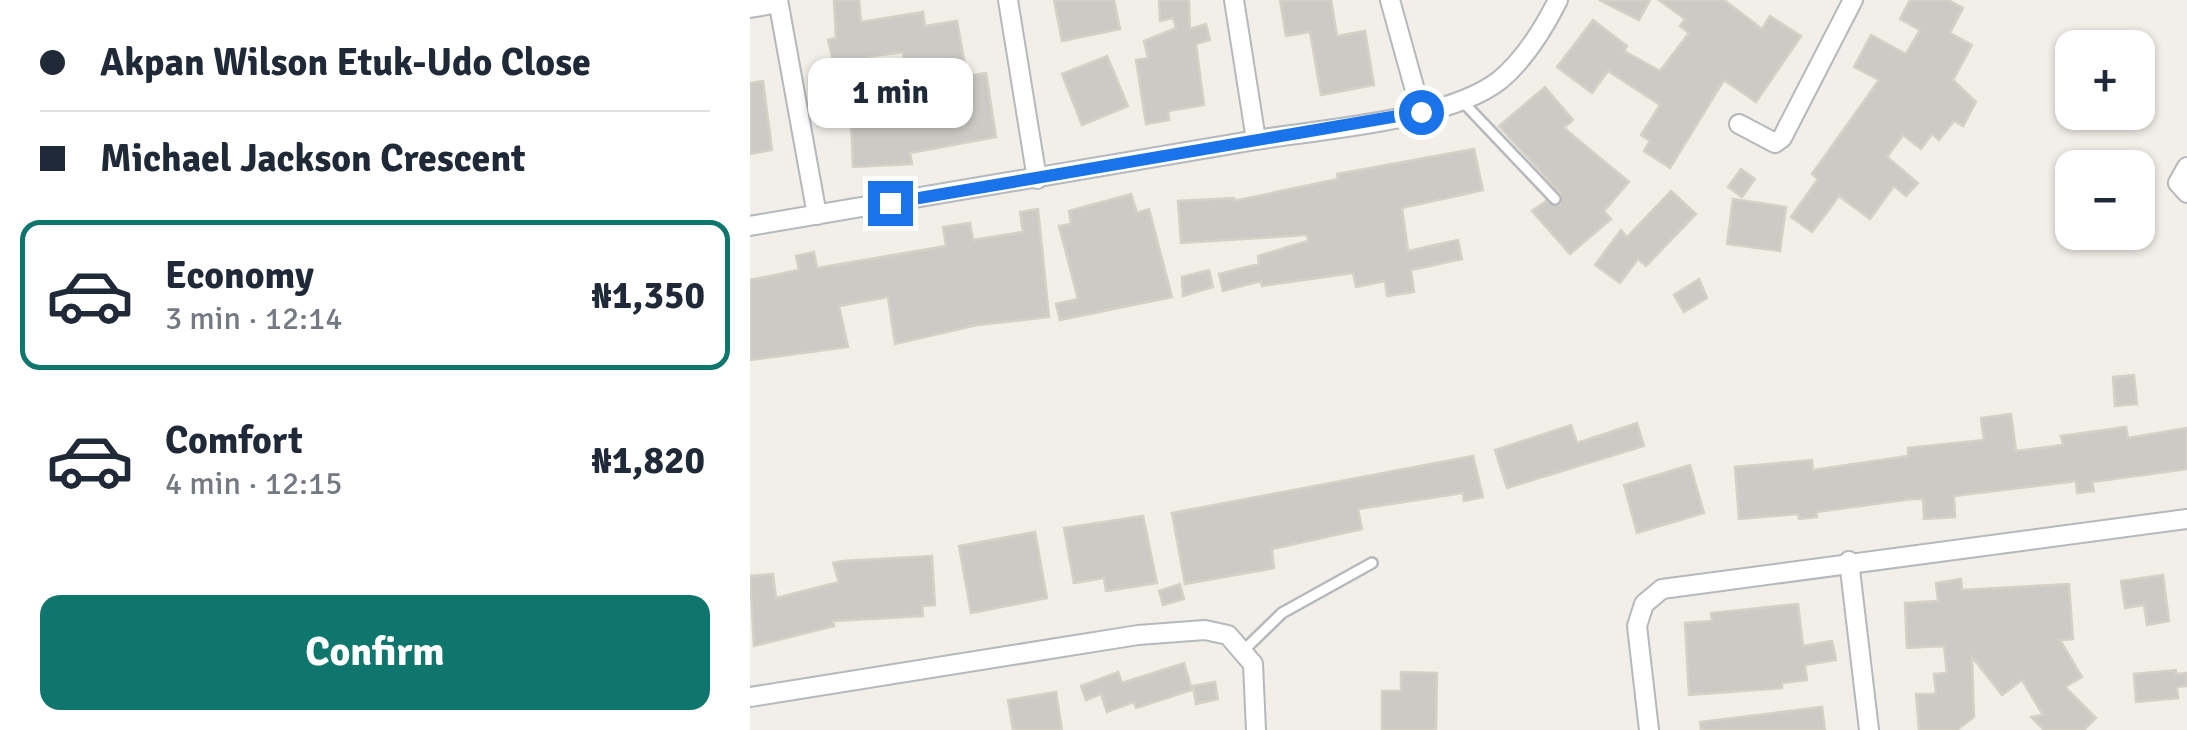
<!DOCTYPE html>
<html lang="en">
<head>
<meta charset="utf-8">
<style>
  body { margin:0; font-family:Signika,sans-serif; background:#f6f6f7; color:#1f2937; height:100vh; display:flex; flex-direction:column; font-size:38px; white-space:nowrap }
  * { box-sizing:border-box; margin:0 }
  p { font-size:32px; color:#747a83 }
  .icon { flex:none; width:55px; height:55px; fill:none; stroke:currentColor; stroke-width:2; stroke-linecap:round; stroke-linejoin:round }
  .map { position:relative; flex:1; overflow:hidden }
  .panel { display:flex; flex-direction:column; background:#fff; width:750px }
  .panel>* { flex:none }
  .guide { display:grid; align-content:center; height:220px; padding:0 40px; background:#fff }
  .controls { position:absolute; left:1305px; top:30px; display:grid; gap:20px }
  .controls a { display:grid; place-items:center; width:100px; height:100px; border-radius:20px; background:#fff; box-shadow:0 2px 8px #0004; font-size:50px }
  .end { position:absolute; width:45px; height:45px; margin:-22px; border:12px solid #1a73e8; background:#fff; box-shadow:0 0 0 5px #fff }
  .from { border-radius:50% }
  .bubble { position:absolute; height:70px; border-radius:20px; background:#fff; box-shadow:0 2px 8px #0004; font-size:32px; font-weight:700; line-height:70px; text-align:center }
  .guide b { display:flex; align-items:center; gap:35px; height:95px; font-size:38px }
  .guide b+b { border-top:2px solid #e0e1e3 }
  .guide i { width:25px; height:25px; background:#1f2937 }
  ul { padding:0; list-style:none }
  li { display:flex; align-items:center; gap:30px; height:150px; margin:0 20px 15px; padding:0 20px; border:5px solid transparent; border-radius:20px }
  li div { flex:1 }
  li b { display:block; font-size:38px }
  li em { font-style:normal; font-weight:700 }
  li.selected { border-color:#0f766e }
  li>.icon { width:90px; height:90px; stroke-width:1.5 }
  .primary-button { display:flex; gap:20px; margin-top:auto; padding:20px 40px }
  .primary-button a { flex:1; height:115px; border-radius:20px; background:#0f766e; color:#fff; font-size:40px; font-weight:700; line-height:115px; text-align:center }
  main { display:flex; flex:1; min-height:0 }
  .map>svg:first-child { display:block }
</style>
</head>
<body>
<main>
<section class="panel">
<div class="guide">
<b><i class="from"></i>Akpan Wilson Etuk-Udo Close</b>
<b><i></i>Michael Jackson Crescent</b>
</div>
<ul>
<li class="selected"><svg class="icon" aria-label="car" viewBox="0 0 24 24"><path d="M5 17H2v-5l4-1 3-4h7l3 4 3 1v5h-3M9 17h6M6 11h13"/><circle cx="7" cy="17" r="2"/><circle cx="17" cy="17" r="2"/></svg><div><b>Economy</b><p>3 min · 12:14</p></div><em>₦1,350</em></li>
<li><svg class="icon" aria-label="car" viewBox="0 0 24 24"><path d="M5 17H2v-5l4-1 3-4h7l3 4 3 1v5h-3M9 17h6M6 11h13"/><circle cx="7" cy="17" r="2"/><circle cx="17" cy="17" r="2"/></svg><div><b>Comfort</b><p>4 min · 12:15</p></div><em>₦1,820</em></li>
</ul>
<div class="primary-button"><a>Confirm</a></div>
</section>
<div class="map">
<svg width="1437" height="730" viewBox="0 0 1437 730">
  <rect width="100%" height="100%" fill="#f1efe8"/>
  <!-- building -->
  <g fill="#cccac5" stroke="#d6d1c6" stroke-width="2.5" fill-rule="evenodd">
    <path d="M84,0H109L111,22L173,12L175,26L207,21L217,76L236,73L246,137L160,153L162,164L103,167L101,121L120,120L106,86L90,90L78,40L86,38ZM153,52L161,102L130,107L117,57Z"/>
    <path d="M304,0H364L370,29L312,41Z"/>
    <path d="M409,0H439L440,29L456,24L460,40L446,44L454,105L418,111L419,120L396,124L386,60L398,58L394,41L426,28L423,18L410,21Z"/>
    <path d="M530,0H581L587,36L615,31L624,85L571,95L560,32L536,36Z"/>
    <path d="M849,0H900L889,20Z"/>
    <path d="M909,0H974L1012,29L1020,16L1051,36L1006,102L974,80L920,168L894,151L900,141L891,135L910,105L858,71L842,93L807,67L843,20L877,46L874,51L910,71L939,33L930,26L935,19Z"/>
    <path d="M1160,0H1198L1213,8L1200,33L1222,45L1203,80L1226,102L1213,126L1204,121L1189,140L1182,134L1171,149L1153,135L1137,157L1168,183L1156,196L1144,186L1120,219L1089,196L1062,232L1041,217L1068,179L1062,174L1129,80L1104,67L1121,35L1156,54L1170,30L1150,19Z"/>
    <path d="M357,56L378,106L332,125L312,74Z"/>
    <path d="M13,81L22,150L0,154V83Z"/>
    <path d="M795,87L823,120L814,128L879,182L854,211L861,219L820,254L782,211L796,201L810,205L811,194L749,126Z"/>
    <path d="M724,149L733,190L652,208L658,251L708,240L712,259L661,270L664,292L637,296L635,281L606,287L603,273L512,286L511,281L473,291L469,274L509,264L508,256L558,241L557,235L431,243L428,201L484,198V201L588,179L587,174Z"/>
    <path d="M991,169L1005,179L992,197L978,187Z"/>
    <path d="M921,191L946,214L896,266L888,259L870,283L845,265L871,230L877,237Z"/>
    <path d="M381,194L387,213L399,209L422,297L310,320L306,304L328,299L309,226L321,224L319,211Z"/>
    <path d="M983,199L1036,207L1030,251L977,244Z"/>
    <path d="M288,209L299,317L227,325L145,344L138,297L89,306L98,347L0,360V280L49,270L46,256L64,252L67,268L196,246L193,227L220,223L223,240L273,232L270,212Z"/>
    <path d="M459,270L463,287L433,296L432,277Z"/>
    <path d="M949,279L957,298L934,312L924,295Z"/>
    <path d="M1384,375L1387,404L1365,406L1363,377Z"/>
    <path d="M1261,414L1266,451L1313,445L1311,436L1376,427L1378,438L1437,428V469L1342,482L1344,491L1327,493L1326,481L1204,496L1205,517L1174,519L1173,499H1162L1066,512L1067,517L1049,519L1048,514L989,519L985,467L1062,460L1063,470L1158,456V448L1234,440L1231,418Z"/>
    <path d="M887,423L894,446L757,488L745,450L821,425L827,443Z"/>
    <path d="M723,456L733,497L714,501L713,493L608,509L612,529L522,549L524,568L435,584L422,513Z"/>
    <path d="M940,465L954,513L887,533L874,485Z"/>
    <path d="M393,516L407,583L356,591L354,578L324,583L314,528Z"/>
    <path d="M285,532L297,598L221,613L209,546Z"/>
    <path d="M182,556L185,605L172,606L173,616L83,621L84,626L4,646L0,576L23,574L26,598L89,582L83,563L92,561Z"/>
    <path d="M1413,575L1419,621L1397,625L1394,605L1375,608L1371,581Z"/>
    <path d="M1211,579L1212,590L1319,584L1323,639L1310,640L1332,677L1315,687L1346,718L1334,730H1294L1281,717L1293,715L1272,680L1252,695L1222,657L1224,717L1207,730H1169L1166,694H1186L1184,674L1197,673L1194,646L1157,648L1155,603L1188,601L1186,583Z"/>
    <path d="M430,584L434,599L413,605L409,591Z"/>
    <path d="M1048,604L1053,646L1082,641L1086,660L1055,665L1057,680L1032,683V688L939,695L935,623L962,621L961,613Z"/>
    <path d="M434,663L442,690L386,708L384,702L357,712L351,694L336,700L331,686L368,672L372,683Z"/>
    <path d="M1426,670V674L1437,673V686L1427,687L1428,698L1386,702L1384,674Z"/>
    <path d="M651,672L687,673L686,730H632V691H651Z"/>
    <path d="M465,682L468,699L446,704L443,686Z"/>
    <path d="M306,692L312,730H263L258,700Z"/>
    <path d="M1072,707L1075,730H951L950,722Z"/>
  </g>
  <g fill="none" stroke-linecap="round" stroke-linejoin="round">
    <!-- lane casing -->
    <g stroke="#b5b8bc" stroke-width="14">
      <g id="lane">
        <path d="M712,101L805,199"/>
        <path d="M495,649L532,613L622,563"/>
      </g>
    </g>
    <!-- street casing -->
    <g stroke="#b5b8bc" stroke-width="22">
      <g id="street">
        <path d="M28,0L67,215"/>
        <path d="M258,0L287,179"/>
        <path d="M640,0L671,112"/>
        <path d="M0,8L28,3"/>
        <path d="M989,124L1025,143L1032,138L1103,0"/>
        <path d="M506,140C572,129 698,121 750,80C775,59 794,28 808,0"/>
        <path d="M1437,167L1428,183L1437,193"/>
        <path d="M0,226L506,140L484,0"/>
        <path d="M1099,561L1119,730"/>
        <path d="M0,697L388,635L455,630L478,635L503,664L506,730"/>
        <path d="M899,730L887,626L894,604L912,589L1437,519"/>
      </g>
    </g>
    <!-- lane -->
    <use href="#lane" stroke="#fff" stroke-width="9"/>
    <!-- street -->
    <use href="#street" stroke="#fff" stroke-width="18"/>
  </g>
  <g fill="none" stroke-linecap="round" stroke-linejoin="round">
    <!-- route -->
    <path stroke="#1a73e8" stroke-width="12" d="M140,203L671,112"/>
  </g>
</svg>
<div class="controls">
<a>+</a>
<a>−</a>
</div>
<i class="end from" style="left:671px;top:112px"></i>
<i class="end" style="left:140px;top:203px"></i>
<div class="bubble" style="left:58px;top:58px;width:165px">1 min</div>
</div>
</main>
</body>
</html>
